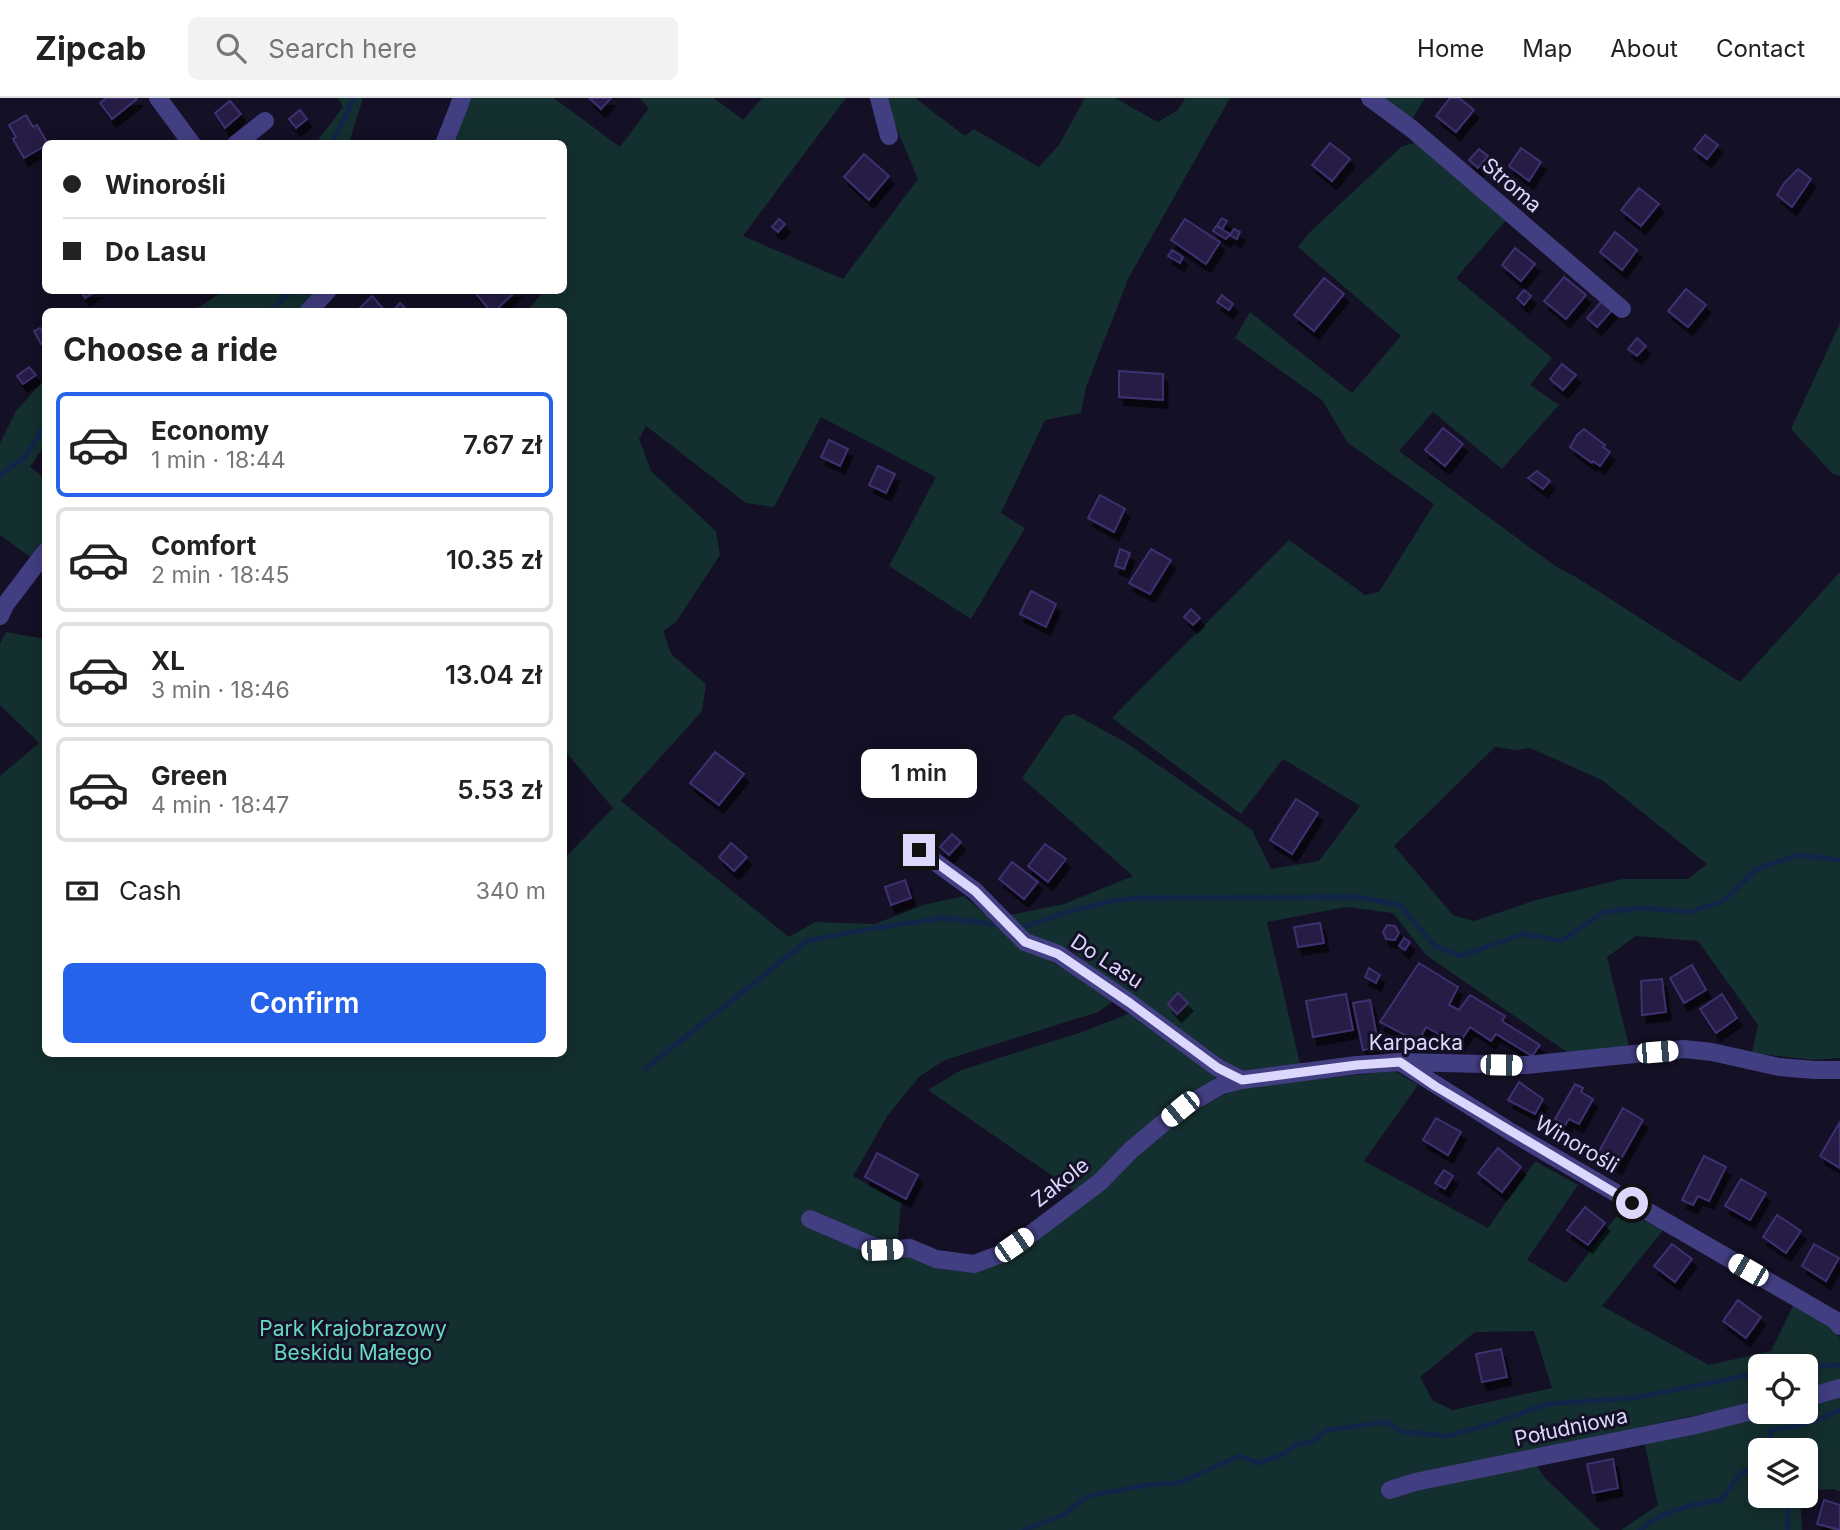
<!DOCTYPE html>
<html lang="en">
<head>
<meta charset="utf-8">
<style>
  body { margin:0; font-family:Inter,sans-serif; background:#f2f2f2; color:#222; height:100vh; display:flex; flex-direction:column; font-size:26px; white-space:nowrap }
  * { box-sizing:border-box; margin:0 }
  p { font-size:23px; color:#767676 }
  .icon { flex:none; width:38px; height:38px; fill:none; stroke:currentColor; stroke-width:2; stroke-linecap:round; stroke-linejoin:round }
  .map { position:relative; flex:1; overflow:hidden }
  .panel { position:absolute; left:42px; top:210px; width:525px; height:749px; display:flex; flex-direction:column; background:#fff; border-radius:10px; box-shadow:0 4px 18px #0003 }
  .panel>* { flex:none }
  .top-card { position:absolute; left:42px; top:42px; width:525px; height:154px; border-radius:10px; box-shadow:0 4px 18px #0003; display:grid; align-content:center; height:154px; padding:0 21px; background:#fff }
  .controls { position:absolute; left:1748px; top:1256px; display:grid; gap:14px }
  .controls a { display:grid; place-items:center; width:70px; height:70px; border-radius:10px; background:#fff; box-shadow:0 4px 18px #0003; font-size:35px }
  .end { position:absolute; width:32px; height:32px; margin:-16px; border:9px solid #dcd7fd; background:#111; box-shadow:0 0 0 4px #111 }
  .from { border-radius:50% }
  .bubble { position:absolute; height:49px; border-radius:10px; background:#fff; box-shadow:0 4px 18px #0003; font-size:23px; font-weight:600; line-height:49px; text-align:center }
  .car { position:absolute; width:21px; height:42px; margin:-21px -10px; border-radius:9px; box-shadow:0 0 5px 2px #0007; background:linear-gradient(#fff 24%,#345 0 40%,#fff 0 76%,#345 0 86%,#fff 0) }
  .top-card b { display:flex; align-items:center; gap:24px; height:66px; font-size:26px }
  .top-card b+b { border-top:2px solid #e0e0e0 }
  .top-card i { width:18px; height:18px; background:#222 }
  ul { padding:0; list-style:none }
  li { display:flex; align-items:center; gap:21px; height:105px; margin:0 14px 10px; padding:0 7px; border:4px solid #e0e0e0; border-radius:10px }
  li div { flex:1 }
  li b { display:block; font-size:26px }
  li em { font-style:normal; font-weight:600 }
  li.on { border-color:#2563eb }
  li>.icon { width:63px; height:63px; stroke-width:1.5 }
  h2 { padding:0 21px; font-size:32px; line-height:84px }
  .pay { display:flex; align-items:center; gap:18px; height:77px; padding:0 21px; font-size:26px }
  .pay p { margin-inline-start:auto }
  .cta { display:flex; gap:14px; margin-top:auto; padding:14px 21px }
  .cta a { flex:1; height:80px; border-radius:10px; background:#2563eb; color:#fff; font-size:28px; font-weight:600; line-height:80px; text-align:center }
  header { display:flex; align-items:center; gap:42px; box-sizing:border-box; height:98px; padding:0 35px; background:#fff; border-bottom:2px solid #e0e0e0 }
  header strong { font-size:33px }
  nav { display:flex; gap:38px; margin-inline-start:auto; font-size:24px }
  .search { width:490px; height:63px; background:#f2f2f2; display:flex; align-items:center; gap:18px; box-sizing:border-box; padding:0 24px; border-radius:10px; color:#767676; font-size:26px }
  .map>svg:first-child { display:block }
</style>
</head>
<body>
<header>
<strong>Zipcab</strong>
<div class="search"><svg class="icon" aria-label="search" viewBox="0 0 24 24"><circle cx="10" cy="10" r="6"/><path d="M15 15l6 6"/></svg>Search here</div>
<nav><a>Home</a><a>Map</a><a>About</a><a>Contact</a></nav>
</header>
<div class="map">
<svg width="1840" height="1432" viewBox="0 0 1840 1432">
  <defs>
    <filter id="shadow"><feDropShadow dx="4.5" dy="8" stdDeviation="0" flood-color="#0009"/></filter>
  </defs>
  <rect width="100%" height="100%" fill="#141025"/>
  <!-- green -->
  <g fill="#142f2f" fill-rule="evenodd">
    <path d="M338,0H363L349,45H316L343,9Z"/>
    <path d="M471,0H554L620,49L649,10L639,0H714L743,22L762,0H846L743,138L843,181L918,81L884,0H915L965,38L974,31L1039,69L1059,47L1085,0H1115L1158,24L1178,12L1185,0H1230L1129,179L1086,289L1081,315L1045,322L1001,415L1025,430L971,521L889,468L936,379L821,319L774,409L746,405L646,328L639,341L651,373L716,433L720,457L676,524L663,533L671,556L706,586L702,613L621,703L789,839L815,824L875,826L923,807L964,798L1025,850L1040,856L1114,903L1098,914L945,962L920,978L888,1017L853,1078L901,1105L898,1141L895,1149L932,1165L963,1174L1018,1157L1101,1093L1146,1048L1205,1007L1239,989L1395,973L1418,987L1364,1063L1488,1130L1535,1063L1578,1087L1527,1162L1566,1185L1622,1111L1663,1132L1602,1208L1709,1267L1771,1253L1794,1206L1830,1228L1840,1240V1282L1806,1292V1269H1760V1303L1443,1373L1536,1366L1545,1380L1600,1432H0V678L39,645L0,607V546L6,534L45,541L46,956H564V761L613,710L564,652V214L527,213L544,193L564,192V46L452,45ZM1534,1233L1552,1290L1453,1312L1433,1303L1420,1279L1475,1234Z"/>
    <path d="M1382,0H1425L1413,20L1401,18Z"/>
    <path d="M1420,43L1508,120L1456,180L1552,260L1530,287L1559,307L1502,371L1433,314L1399,353L1555,468L1576,479L1740,584L1840,474V960L1814,962L1752,955L1758,927L1698,843L1636,838L1607,859L1630,952L1571,957L1426,857L1393,815L1346,809L1267,824L1301,970L1241,973L1215,960L1070,852L1029,840L1010,817L1064,806L1133,778L1022,680L1064,618L1074,616L1125,644L1252,732L1271,771L1319,763L1360,708L1283,661L1241,716L1112,620L1289,442L1365,497L1379,494L1434,406L1348,345L1322,302L1235,240L1250,214L1352,295L1401,238L1298,149L1309,135L1401,49ZM1495,649L1515,652L1530,650L1602,682L1707,766L1688,781H1623L1536,802L1474,823L1453,817L1394,748Z"/>
    <path d="M223,193H317L297,213L187,214L201,208Z"/>
    <path d="M1840,225V378L1833,376L1791,331Z"/>
    <path d="M45,281V347L30,369L45,380V439L30,459L0,437V345L16,313Z"/>
    <path d="M1133,914L1216,976L1214,985L1077,1095L928,992L961,972L1085,933Z"/>
    <path d="M1840,1295V1394L1834,1391L1806,1392V1353H1760V1398H1800L1802,1432H1621L1658,1407L1644,1343L1772,1314H1806V1304Z"/>
  </g>
  <g fill="none" stroke-linecap="round" stroke-linejoin="round">
    <!-- stream -->
    <g stroke="#112549" stroke-width="5">
      <path d="M332,46L354,0"/>
      <path d="M268,214L293,192"/>
      <path d="M0,377L24,360L46,327"/>
      <path d="M1026,828L1068,814L1112,803L1138,800L1358,799L1400,807L1435,848L1461,858L1523,836L1561,843L1604,814L1642,810L1690,814L1723,803L1757,771L1798,757L1840,762"/>
      <path d="M645,971L807,843L868,831L943,820L1001,827"/>
      <path d="M1786,1269L1840,1267"/>
      <path d="M1774,1353L1770,1332L1804,1327L1840,1312"/>
      <path d="M1788,1398V1432"/>
      <path d="M1024,1432L1063,1417L1088,1398L1147,1387L1178,1385L1239,1358L1258,1365L1280,1358L1296,1347L1311,1344L1327,1332L1386,1324L1403,1334L1448,1338L1494,1325L1547,1306L1634,1300L1760,1275"/>
      <path d="M1640,1432C1662,1413 1692,1406 1721,1402L1739,1377L1760,1365"/>
    </g>
  </g>
  <!-- building -->
  <g fill="#261d45" stroke="#3e3070" stroke-width="2" filter="url(#shadow)">
    <path d="M106,0H137V1L112,21L100,5Z"/>
    <path d="M589,0H611L601,11Z"/>
    <path d="M1450,0H1459L1474,12L1456,34L1436,18Z"/>
    <path d="M230,3L241,16L225,30L215,15Z"/>
    <path d="M300,12L307,21L296,30L289,21Z"/>
    <path d="M26,17L33,29L37,27L48,46L24,60L13,41L16,39L9,27Z"/>
    <path d="M1705,37L1718,47L1707,61L1694,51Z"/>
    <path d="M1330,45L1350,61L1332,83L1312,67Z"/>
    <path d="M1521,50L1541,64L1529,83L1509,68Z"/>
    <path d="M1479,51L1488,58L1478,70L1469,62Z"/>
    <path d="M864,56L889,78L869,102L844,79Z"/>
    <path d="M1798,71L1811,81L1792,109L1777,97L1785,84Z"/>
    <path d="M1639,90L1659,106L1641,128L1621,112Z"/>
    <path d="M1222,120L1227,123L1222,131L1217,127Z"/>
    <path d="M779,121L785,126L778,134L772,129Z"/>
    <path d="M1185,121L1220,144L1206,166L1171,142Z"/>
    <path d="M1216,128L1230,136L1226,141L1213,133Z"/>
    <path d="M1234,131L1240,134L1237,141L1230,137Z"/>
    <path d="M1615,134L1637,152L1622,172L1600,154Z"/>
    <path d="M1515,150L1535,166L1521,183L1502,167Z"/>
    <path d="M1172,152L1183,159L1180,165L1168,158Z"/>
    <path d="M1564,179L1586,197L1566,221L1544,203Z"/>
    <path d="M1324,180L1344,196L1314,233L1294,217Z"/>
    <path d="M1686,191L1706,207L1688,229L1668,213Z"/>
    <path d="M81,192H98L85,200Z"/>
    <path d="M473,192H517L494,214H491Z"/>
    <path d="M1524,192L1531,198L1524,207L1517,200Z"/>
    <path d="M1222,197L1233,206L1229,212L1217,204Z"/>
    <path d="M372,198L386,214H356Z"/>
    <path d="M1603,202L1613,211L1597,229L1587,220Z"/>
    <path d="M400,205L409,214H392Z"/>
    <path d="M40,230L46,240V243L41,246L34,233Z"/>
    <path d="M1637,240L1646,248L1637,258L1628,251Z"/>
    <path d="M1562,266L1576,277L1563,292L1550,281Z"/>
    <path d="M29,269L36,277L23,286L17,278Z"/>
    <path d="M1119,273L1163,276V302L1119,299Z"/>
    <path d="M1443,330L1463,346L1445,368L1425,352Z"/>
    <path d="M1584,331L1605,347L1603,349L1610,354L1600,368L1593,363L1592,365L1570,349L1577,337Z"/>
    <path d="M829,342L848,351L840,368L821,359Z"/>
    <path d="M878,368L895,376L886,395L869,387Z"/>
    <path d="M1537,373L1550,383L1543,391L1528,380Z"/>
    <path d="M1100,397L1125,411L1114,434L1088,420Z"/>
    <path d="M1120,451L1130,455L1124,471L1115,468Z"/>
    <path d="M1151,451L1171,462L1150,496L1129,485Z"/>
    <path d="M1031,493L1056,506L1046,529L1020,516Z"/>
    <path d="M1191,511L1200,520L1193,527L1184,519Z"/>
    <path d="M715,654L744,676L719,707L690,685Z"/>
    <path d="M1296,701L1318,715L1292,756L1270,742Z"/>
    <path d="M952,736L961,744L949,757L940,749Z"/>
    <path d="M731,745L747,759L734,773L719,759Z"/>
    <path d="M1045,746L1066,761L1048,784L1028,768Z"/>
    <path d="M1012,764L1038,784L1024,801L999,781Z"/>
    <path d="M905,782L911,800L891,807L885,789Z"/>
    <path d="M1320,825L1324,845L1298,849L1294,829Z"/>
    <path d="M1387,827L1395,828L1399,835L1395,842L1386,841L1383,834Z"/>
    <path d="M1404,840L1410,844L1405,852L1399,848Z"/>
    <path d="M1419,865L1458,889L1449,907L1459,912L1470,897L1505,918L1502,923L1540,947L1532,958L1496,936L1491,943L1470,929L1458,947L1426,929L1418,944L1380,924Z"/>
    <path d="M1692,867L1706,892L1684,905L1670,880Z"/>
    <path d="M1369,870L1380,877L1376,885L1365,879Z"/>
    <path d="M1662,881L1666,914L1642,917L1641,883Z"/>
    <path d="M1178,895L1188,905L1177,916L1168,906Z"/>
    <path d="M1346,896L1353,932L1313,939L1306,903Z"/>
    <path d="M1722,896L1737,920L1716,935L1700,911Z"/>
    <path d="M1370,902L1379,949L1363,952L1353,905Z"/>
    <path d="M1519,984L1543,1001L1535,1016L1508,1002Z"/>
    <path d="M1575,986L1583,990L1581,994L1593,1001L1579,1026L1569,1021L1565,1027L1555,1021Z"/>
    <path d="M1623,1010L1643,1022L1617,1068L1597,1057Z"/>
    <path d="M1436,1020L1461,1034L1448,1057L1423,1042Z"/>
    <path d="M1840,1024V1070L1820,1058Z"/>
    <path d="M1498,1050L1521,1069L1502,1094L1478,1075Z"/>
    <path d="M877,1055L918,1077L906,1101L865,1079Z"/>
    <path d="M1704,1058L1726,1069L1709,1103L1698,1098L1693,1107L1682,1102Z"/>
    <path d="M1444,1072L1453,1078L1445,1091L1435,1085Z"/>
    <path d="M1741,1081L1766,1095L1750,1122L1725,1108Z"/>
    <path d="M1585,1109L1605,1125L1588,1147L1567,1132Z"/>
    <path d="M1777,1117L1801,1133L1786,1155L1763,1139Z"/>
    <path d="M1672,1146L1692,1161L1675,1184L1654,1168Z"/>
    <path d="M1814,1146L1839,1160L1826,1183L1802,1168Z"/>
    <path d="M1738,1202L1761,1219L1746,1240L1723,1223Z"/>
    <path d="M1501,1251L1507,1279L1482,1284L1476,1256Z"/>
    <path d="M1613,1361L1618,1390L1593,1395L1587,1366Z"/>
    <path d="M1824,1402L1840,1407V1432L1817,1426Z"/>
  </g>
  <g fill="none" stroke-linecap="round" stroke-linejoin="round">
    <!-- minor -->
    <g stroke="#423e82" stroke-width="18">
      <path d="M158,0L192,46"/>
      <path d="M879,0L889,38"/>
      <path d="M1370,0L1412,31L1622,211"/>
      <path d="M236,46L265,23"/>
      <path d="M444,46L462,0"/>
      <path d="M308,214L328,192"/>
      <path d="M0,518L5,507L46,453"/>
      <path d="M919,752L975,793L1025,844L1058,856L1130,905L1218,970L1242,982"/>
      <path d="M1400,964L1511,1034L1835,1222L1840,1228"/>
      <path d="M810,1121L882,1152L910,1150L936,1161L974,1166L1001,1156L1027,1139L1100,1084L1131,1052L1180,1011L1222,987L1242,982L1357,967L1400,964L1526,967L1684,951L1712,954L1779,969L1814,972H1840"/>
      <path d="M1806,1300L1840,1290"/>
      <path d="M1390,1392L1415,1384L1696,1327L1760,1311"/>
    </g>
  </g>
  <g fill="none" stroke-linecap="round" stroke-linejoin="round">
    <!-- route -->
    <path stroke="#dcd7fd" stroke-width="9" d="M919,752L975,793L1025,844L1058,856L1130,905L1218,970L1242,982L1357,967L1400,964L1435,988L1632,1105"/>
  </g>
  <g text-anchor="middle" dominant-baseline="central" stroke-width="6" stroke-linejoin="round" paint-order="stroke">
    <!-- street labels -->
    <g font-size="21" fill="#dcd7fd" stroke="#141025">
      <text transform="translate(1512 87) rotate(41)">Stroma</text>
      <text transform="translate(1107 863) rotate(33)">Do Lasu</text>
      <text x="1416" y="944">Karpacka</text>
      <text transform="translate(1577 1046) rotate(30)">Winorośli</text>
      <text transform="translate(1060 1084) rotate(-38)">Zakole</text>
      <text transform="translate(1571 1329) rotate(-12)">Południowa</text>
    </g>
    <!-- park labels -->
    <g font-size="21" fill="#66dabf" stroke="#141025">
      <text x="353" y="1230">Park Krajobrazowy<tspan x="353" dy="24">Beskidu Małego</tspan></text>
    </g>
  </g>
</svg>
<div class="controls">
<a><svg class="icon" aria-label="locate" viewBox="0 0 24 24"><circle cx="12" cy="12" r="6"/><path d="M12 2v4M12 18v4M2 12h4M18 12h4"/></svg></a>
<a><svg class="icon" aria-label="layers" viewBox="0 0 24 24"><path d="M12 4l9 5-9 5-9-5zM3 14l9 5 9-5"/></svg></a>
</div>
<i class="end from" style="left:1632px;top:1105px"></i>
<i class="end" style="left:919px;top:752px"></i>
<div class="bubble" style="left:861px;top:651px;width:116px">1 min</div>
<i class="car" style="left:1657px;top:954px;rotate:85deg"></i>
<i class="car" style="left:1501px;top:967px;rotate:91deg"></i>
<i class="car" style="left:1180px;top:1011px;rotate:231deg"></i>
<i class="car" style="left:1014px;top:1147px;rotate:55deg"></i>
<i class="car" style="left:882px;top:1152px;rotate:87deg"></i>
<i class="car" style="left:1748px;top:1172px;rotate:300deg"></i>
<div class="top-card">
<b><i class="from"></i>Winorośli</b>
<b><i></i>Do Lasu</b>
</div>
<section class="panel">
<h2>Choose a ride</h2>
<ul>
<li class="on"><svg class="icon" aria-label="car" viewBox="0 0 24 24"><path d="M5 17H2v-5l4-1 3-4h7l3 4 3 1v5h-3M9 17h6M6 11h13"/><circle cx="7" cy="17" r="2"/><circle cx="17" cy="17" r="2"/></svg><div><b>Economy</b><p>1 min · 18:44</p></div><em>7.67 zł</em></li>
<li><svg class="icon" aria-label="car" viewBox="0 0 24 24"><path d="M5 17H2v-5l4-1 3-4h7l3 4 3 1v5h-3M9 17h6M6 11h13"/><circle cx="7" cy="17" r="2"/><circle cx="17" cy="17" r="2"/></svg><div><b>Comfort</b><p>2 min · 18:45</p></div><em>10.35 zł</em></li>
<li><svg class="icon" aria-label="car" viewBox="0 0 24 24"><path d="M5 17H2v-5l4-1 3-4h7l3 4 3 1v5h-3M9 17h6M6 11h13"/><circle cx="7" cy="17" r="2"/><circle cx="17" cy="17" r="2"/></svg><div><b>XL</b><p>3 min · 18:46</p></div><em>13.04 zł</em></li>
<li><svg class="icon" aria-label="car" viewBox="0 0 24 24"><path d="M5 17H2v-5l4-1 3-4h7l3 4 3 1v5h-3M9 17h6M6 11h13"/><circle cx="7" cy="17" r="2"/><circle cx="17" cy="17" r="2"/></svg><div><b>Green</b><p>4 min · 18:47</p></div><em>5.53 zł</em></li>
</ul>
<div class="pay"><svg class="icon" aria-label="cash" viewBox="0 0 24 24"><path d="M3 7h18v10H3z"/><circle cx="12" cy="12" r="2"/></svg>Cash<p>340 m</p></div>
<div class="cta"><a>Confirm</a></div>
</section>
</div>
</body>
</html>
